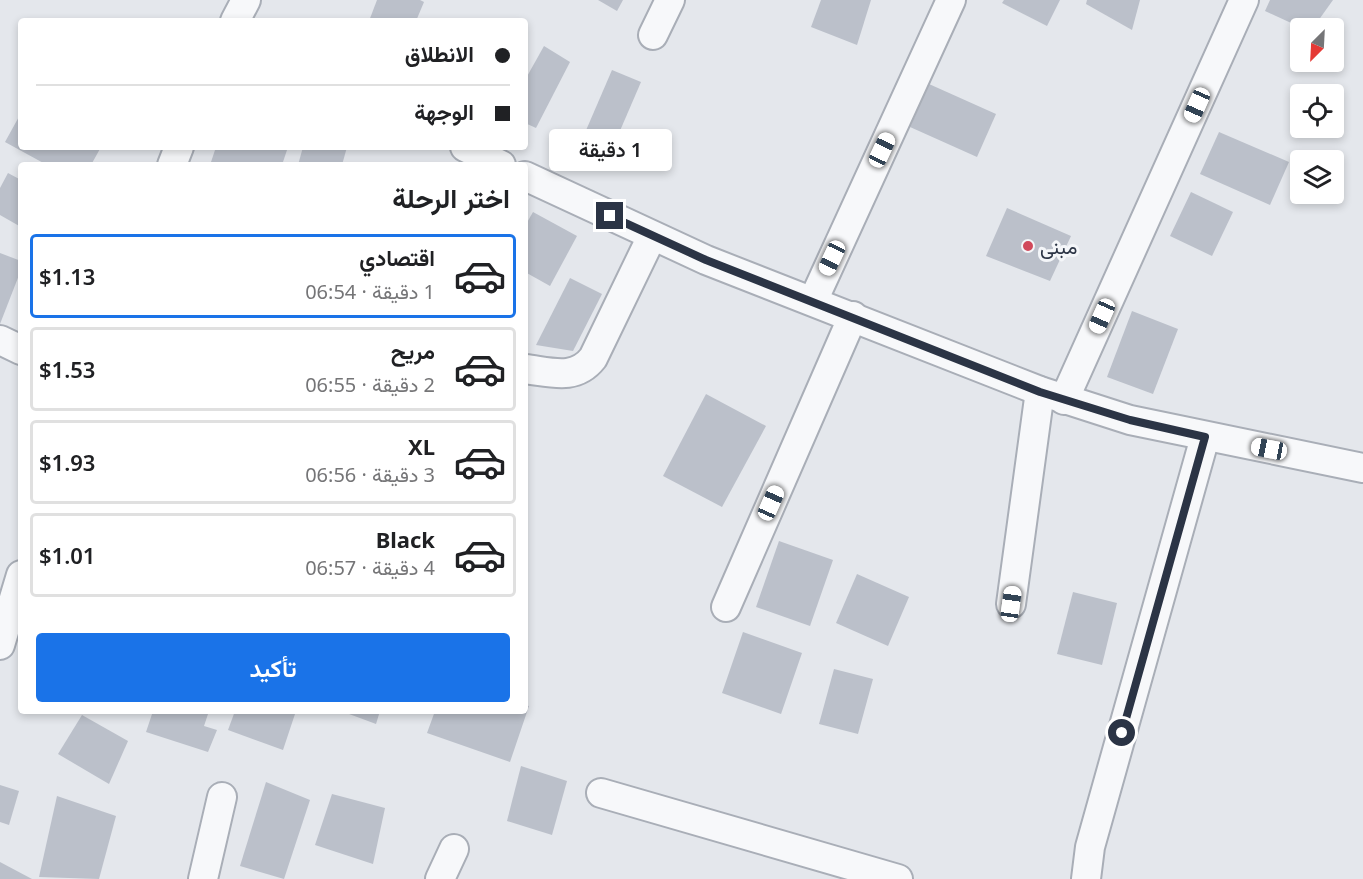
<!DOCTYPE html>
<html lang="ar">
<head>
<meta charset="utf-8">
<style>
  body { margin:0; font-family:"Noto Sans",Vazirmatn,sans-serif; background:#f6f6f6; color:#202124; direction:rtl; height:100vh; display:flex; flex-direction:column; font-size:22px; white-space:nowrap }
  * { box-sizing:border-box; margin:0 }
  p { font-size:20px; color:#757577 }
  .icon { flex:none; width:33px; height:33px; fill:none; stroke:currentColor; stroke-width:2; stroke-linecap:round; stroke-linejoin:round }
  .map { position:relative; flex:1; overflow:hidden; direction:ltr }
  .drawer { position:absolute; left:18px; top:162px; width:510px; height:552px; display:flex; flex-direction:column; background:#fff; border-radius:6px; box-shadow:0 3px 9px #0003; direction:rtl }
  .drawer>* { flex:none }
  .top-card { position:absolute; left:18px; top:18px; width:510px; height:132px; border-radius:6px; box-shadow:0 3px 9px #0003; direction:rtl; display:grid; align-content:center; height:132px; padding:0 18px; background:#fff }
  .needle { width:39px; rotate:204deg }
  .controls { position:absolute; left:1290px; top:18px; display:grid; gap:12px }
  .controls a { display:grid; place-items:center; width:54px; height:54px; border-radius:6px; background:#fff; box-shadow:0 3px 9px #0003; font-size:30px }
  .end { position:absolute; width:27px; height:27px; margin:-14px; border:8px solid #2b3445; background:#fff; box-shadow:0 0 0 3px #fff }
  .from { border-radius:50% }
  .bubble { position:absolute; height:42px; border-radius:6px; background:#fff; box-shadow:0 3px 9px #0003; font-size:20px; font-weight:600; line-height:42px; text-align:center; direction:rtl }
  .car { position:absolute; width:18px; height:36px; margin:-18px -9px; border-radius:8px; box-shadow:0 0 4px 2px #0007; background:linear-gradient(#fff 24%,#345 0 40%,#fff 0 76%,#345 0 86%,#fff 0) }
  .top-card b { display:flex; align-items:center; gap:21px; height:57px; font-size:22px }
  .top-card b+b { border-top:2px solid #e0e0e0 }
  .top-card i { width:15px; height:15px; background:#202124 }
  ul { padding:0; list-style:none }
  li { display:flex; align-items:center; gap:18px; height:84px; margin:0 12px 9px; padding:0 6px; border:3px solid #e0e0e0; border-radius:6px }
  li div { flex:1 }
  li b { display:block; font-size:22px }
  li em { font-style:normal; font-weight:600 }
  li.selected { border-color:#1a73e8 }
  li>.icon { width:54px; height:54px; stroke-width:1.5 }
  h2 { padding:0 18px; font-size:27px; line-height:72px }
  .primary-button { display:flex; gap:12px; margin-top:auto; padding:12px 18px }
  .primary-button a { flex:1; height:69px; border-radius:6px; background:#1a73e8; color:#fff; font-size:24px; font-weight:600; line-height:69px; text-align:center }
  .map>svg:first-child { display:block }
</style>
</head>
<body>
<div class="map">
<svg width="1363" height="879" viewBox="0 0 1363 879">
  <rect width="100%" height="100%" fill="#e4e7ec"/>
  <!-- building -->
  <g fill="#bbc0ca">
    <path d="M377,0H420L424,2L416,21H369Z"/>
    <path d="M598,0H623L617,11Z"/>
    <path d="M821,0H871L857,45L811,27Z"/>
    <path d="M1004,0H1060L1047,26L1002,3Z"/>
    <path d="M1087,0H1140L1132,30L1086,4Z"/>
    <path d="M1270,0H1333L1313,28H1302L1265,11Z"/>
    <path d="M544,46L570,62L536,128L525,123V80Z"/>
    <path d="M612,70L641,82L613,147L584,135Z"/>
    <path d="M929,84L996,114L977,157L910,127Z"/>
    <path d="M21,113V147H101L91,165H47L5,142Z"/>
    <path d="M1219,132L1289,162L1270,205L1200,174Z"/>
    <path d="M216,147H288L282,165H210Z"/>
    <path d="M303,147H347L342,165H298Z"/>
    <path d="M8,173L21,180V227L0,215V188Z"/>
    <path d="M1191,192L1233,212L1212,256L1170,236Z"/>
    <path d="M1007,208L1071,236L1050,281L986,256Z"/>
    <path d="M533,212L577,236L550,286L525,272V226Z"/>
    <path d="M0,253L21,261V270L0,324Z"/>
    <path d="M570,278L602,294L573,351L536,345Z"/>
    <path d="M1132,311L1178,329L1153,394L1107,377Z"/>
    <path d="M706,394L766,426L722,507L663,476Z"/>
    <path d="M779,541L833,560L810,626L756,607Z"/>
    <path d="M857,574L909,597L888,646L836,623Z"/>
    <path d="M1073,592L1117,603L1102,665L1057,654Z"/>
    <path d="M743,632L802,653L781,714L722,693Z"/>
    <path d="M834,669L873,679L858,734L819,724Z"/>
    <path d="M525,705L529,706L510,762L427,733L435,711H525Z"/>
    <path d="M153,711H209L204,726L217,730L208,752L146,732Z"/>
    <path d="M235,711H296L283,750L228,730Z"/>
    <path d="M341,711H380L376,724Z"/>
    <path d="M82,715L128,741L109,784L58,754Z"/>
    <path d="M521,766L567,781L552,835L507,821Z"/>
    <path d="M266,782L310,800L284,879L240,866Z"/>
    <path d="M0,785L19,791L9,825L0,822Z"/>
    <path d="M332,794L385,808L373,864L315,845Z"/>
    <path d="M57,796L116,816L99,879L39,877Z"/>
    <path d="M0,862L32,879H0Z"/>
  </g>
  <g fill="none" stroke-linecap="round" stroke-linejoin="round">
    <!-- minor casing -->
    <g stroke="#a9aeb7" stroke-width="32">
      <g id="minor">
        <path d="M235,21L246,0"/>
        <path d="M653,35L670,0"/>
        <path d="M465,147L501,165"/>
        <path d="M172,165L179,147"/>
        <path d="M525,176L706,260L1040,391L1130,420L1363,468"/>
        <path d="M813,301L951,0"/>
        <path d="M0,340L21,350"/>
        <path d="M525,369C551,372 575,381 593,358L652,236"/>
        <path d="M1064,400L1244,0"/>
        <path d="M1011,604L1040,391"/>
        <path d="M726,607L853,316"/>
        <path d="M0,645L21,575"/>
        <path d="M601,793L898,879"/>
        <path d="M203,879L222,797"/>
        <path d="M440,879L454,849"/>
        <path d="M1086,879L1090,847L1205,437"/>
      </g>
    </g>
    <!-- minor -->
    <use href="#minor" stroke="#f7f8fa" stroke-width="28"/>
  </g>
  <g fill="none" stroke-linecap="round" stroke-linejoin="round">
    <!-- route -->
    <path stroke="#2b3445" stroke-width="8" d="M610,216L706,260L1040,392L1130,420L1205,437L1122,733"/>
  </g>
  <!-- markers -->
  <circle fill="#d1495b" stroke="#f4f6f9" stroke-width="2" cx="1028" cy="246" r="6"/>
  <g text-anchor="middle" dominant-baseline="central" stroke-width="6" stroke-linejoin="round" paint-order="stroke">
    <!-- poi labels -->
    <g font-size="20" fill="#2b3445" stroke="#f4f6f9" text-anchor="start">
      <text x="1040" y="246">مبنى</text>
    </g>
  </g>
</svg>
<div class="controls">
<a><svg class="needle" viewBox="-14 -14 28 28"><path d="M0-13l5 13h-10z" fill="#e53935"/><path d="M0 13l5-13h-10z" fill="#757577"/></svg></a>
<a><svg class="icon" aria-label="locate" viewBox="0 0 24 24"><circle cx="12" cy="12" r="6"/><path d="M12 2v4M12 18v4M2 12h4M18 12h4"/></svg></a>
<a><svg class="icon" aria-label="layers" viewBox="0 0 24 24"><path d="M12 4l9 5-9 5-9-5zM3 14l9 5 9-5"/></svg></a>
</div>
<i class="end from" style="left:1122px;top:733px"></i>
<i class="end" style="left:610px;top:216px"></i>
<div class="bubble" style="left:549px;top:129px;width:123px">1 دقيقة</div>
<i class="car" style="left:1197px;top:105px;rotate:204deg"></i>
<i class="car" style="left:882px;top:150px;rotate:25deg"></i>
<i class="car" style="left:832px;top:258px;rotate:205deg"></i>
<i class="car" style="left:1102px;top:316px;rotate:204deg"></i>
<i class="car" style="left:1269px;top:449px;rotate:281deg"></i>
<i class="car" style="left:771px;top:503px;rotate:24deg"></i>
<i class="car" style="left:1011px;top:604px;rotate:8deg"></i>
<div class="top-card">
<b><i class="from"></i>الانطلاق</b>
<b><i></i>الوجهة</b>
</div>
<section class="drawer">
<h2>اختر الرحلة</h2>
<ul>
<li class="selected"><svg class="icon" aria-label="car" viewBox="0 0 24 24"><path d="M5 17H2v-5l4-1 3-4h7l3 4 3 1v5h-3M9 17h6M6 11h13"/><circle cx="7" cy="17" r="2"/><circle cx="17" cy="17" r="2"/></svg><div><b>اقتصادي</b><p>1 دقيقة · 06:54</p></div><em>$1.13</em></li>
<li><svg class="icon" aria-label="car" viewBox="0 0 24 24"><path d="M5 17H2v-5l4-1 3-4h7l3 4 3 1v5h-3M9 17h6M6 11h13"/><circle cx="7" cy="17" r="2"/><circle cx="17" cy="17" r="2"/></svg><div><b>مريح</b><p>2 دقيقة · 06:55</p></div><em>$1.53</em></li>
<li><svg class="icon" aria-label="car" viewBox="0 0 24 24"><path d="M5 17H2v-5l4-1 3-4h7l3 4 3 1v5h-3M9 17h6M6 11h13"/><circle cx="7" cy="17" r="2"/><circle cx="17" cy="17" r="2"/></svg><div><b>XL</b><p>3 دقيقة · 06:56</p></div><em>$1.93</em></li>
<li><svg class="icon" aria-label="car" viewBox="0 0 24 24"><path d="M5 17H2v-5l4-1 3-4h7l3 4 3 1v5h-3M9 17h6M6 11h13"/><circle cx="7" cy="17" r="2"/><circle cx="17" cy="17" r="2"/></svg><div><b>Black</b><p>4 دقيقة · 06:57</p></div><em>$1.01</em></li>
</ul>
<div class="primary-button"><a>تأكيد</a></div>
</section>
</div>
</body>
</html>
